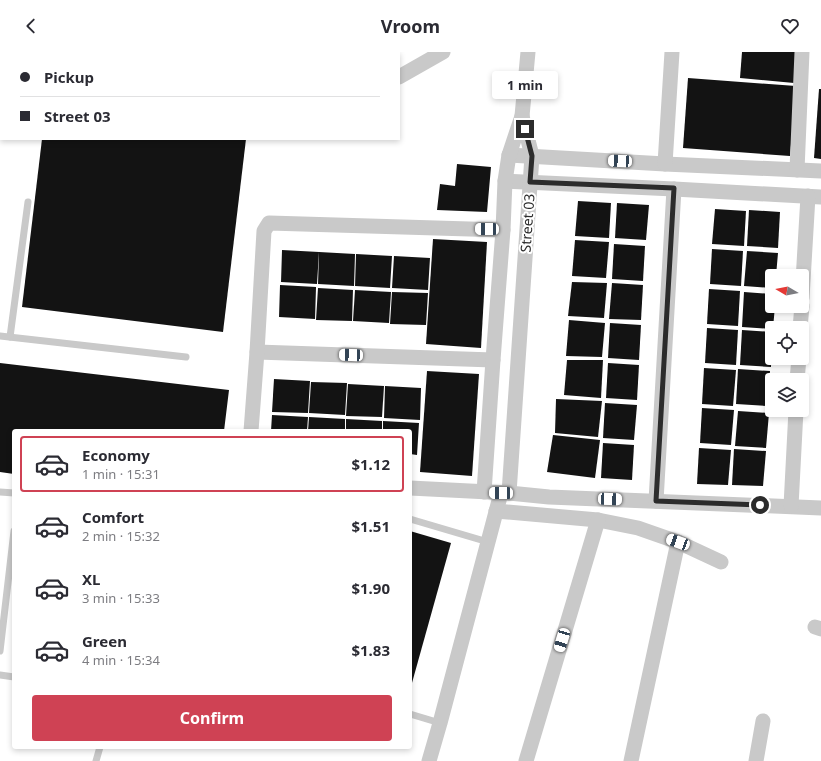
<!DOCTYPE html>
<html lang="en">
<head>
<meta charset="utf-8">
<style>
  body { margin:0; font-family:"Noto Sans",sans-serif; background:#f2f2f3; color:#2b2b33; height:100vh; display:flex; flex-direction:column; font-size:15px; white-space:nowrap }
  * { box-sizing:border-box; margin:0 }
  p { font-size:13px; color:#7c7c81 }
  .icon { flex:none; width:22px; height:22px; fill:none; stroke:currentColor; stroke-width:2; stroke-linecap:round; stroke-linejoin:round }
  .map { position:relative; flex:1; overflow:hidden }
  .sheet { position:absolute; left:12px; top:377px; width:400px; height:320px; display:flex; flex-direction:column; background:#fff; border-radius:4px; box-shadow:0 2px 6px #0003 }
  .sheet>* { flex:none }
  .guide { position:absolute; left:0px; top:0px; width:400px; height:88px; box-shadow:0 2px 6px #0003; display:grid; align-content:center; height:88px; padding:0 20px; background:#fff }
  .needle { width:26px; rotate:280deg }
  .buttons { position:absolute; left:765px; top:217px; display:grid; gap:8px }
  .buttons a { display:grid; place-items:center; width:44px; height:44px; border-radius:4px; background:#fff; box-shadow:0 2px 6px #0003; font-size:20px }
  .end { position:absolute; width:18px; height:18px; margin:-9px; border:5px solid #2c2c2c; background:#fff; box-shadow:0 0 0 2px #fff }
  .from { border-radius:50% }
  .bubble { position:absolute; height:28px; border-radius:4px; background:#fff; box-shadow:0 2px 6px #0003; font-size:13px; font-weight:700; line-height:28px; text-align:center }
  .car { position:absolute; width:12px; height:24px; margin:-12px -6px; border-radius:5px; box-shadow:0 0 3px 1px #0007; background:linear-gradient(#fff 24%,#345 0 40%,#fff 0 76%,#345 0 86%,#fff 0) }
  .guide b { display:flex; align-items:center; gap:14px; height:38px; font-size:15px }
  .guide b+b { border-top:1px solid #e1e1e2 }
  .guide i { width:10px; height:10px; background:#2b2b33 }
  ul { padding:7px 0 0; list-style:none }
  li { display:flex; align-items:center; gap:12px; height:56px; margin:0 8px 6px; padding:0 12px; border:2px solid transparent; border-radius:4px }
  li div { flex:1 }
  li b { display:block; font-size:15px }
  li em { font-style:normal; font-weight:700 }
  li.active { border-color:#cf4254 }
  li>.icon { width:36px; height:36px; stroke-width:1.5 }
  .button { display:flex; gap:8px; margin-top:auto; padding:8px 20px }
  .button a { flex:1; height:46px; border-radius:4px; background:#cf4254; color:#fff; font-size:16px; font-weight:700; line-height:46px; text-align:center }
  header { display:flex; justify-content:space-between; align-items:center; height:52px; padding:0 20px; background:#fff; font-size:18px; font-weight:700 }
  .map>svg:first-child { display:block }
</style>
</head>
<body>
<header><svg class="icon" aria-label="back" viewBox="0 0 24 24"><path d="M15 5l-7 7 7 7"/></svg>Vroom<svg class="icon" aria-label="heart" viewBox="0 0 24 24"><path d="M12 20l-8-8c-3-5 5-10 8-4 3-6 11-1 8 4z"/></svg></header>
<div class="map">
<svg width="821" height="709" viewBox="0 0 821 709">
  <rect width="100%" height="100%" fill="#fff"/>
  <!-- building -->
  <g fill="#131313">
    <path d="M742,0H797L794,31L740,26Z"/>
    <path d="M688,26L796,34L790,104L683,96Z"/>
    <path d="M819,37H821V107L814,106Z"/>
    <path d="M42,87H246L223,280L22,255Z"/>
    <path d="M457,112L491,115L487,160L437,158L440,132L455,134Z"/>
    <path d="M578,149L611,151L609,186L575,184Z"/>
    <path d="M617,151L649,153L646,188L615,186Z"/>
    <path d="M715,157L746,159L744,194L712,192Z"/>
    <path d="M749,158L780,160L778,196L747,194Z"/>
    <path d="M433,187L487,190L481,296L426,292Z"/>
    <path d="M575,188L609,190L606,226L572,224Z"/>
    <path d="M614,192L645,194L643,229L612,227Z"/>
    <path d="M712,197L743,199L741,234L710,232Z"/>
    <path d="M282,198L319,200L317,232L281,230Z"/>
    <path d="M747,199L778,201L776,224H772V236L744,234Z"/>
    <path d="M319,200L355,202L354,234L318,232Z"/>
    <path d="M356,202L392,204L390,236L355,234Z"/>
    <path d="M394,204L430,206L428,238L392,236Z"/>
    <path d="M572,230L607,231L604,266L568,264Z"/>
    <path d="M612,231L643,233L641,268L609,267Z"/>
    <path d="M280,233L316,235L315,267L279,265Z"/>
    <path d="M318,236L353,238L352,269L316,268Z"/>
    <path d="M709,237L740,239L738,274L707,272Z"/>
    <path d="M355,238L391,240L389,271L353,269Z"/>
    <path d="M392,240L428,241L426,273L390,272Z"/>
    <path d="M744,240L772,242V254H775L773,276L772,277L742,275Z"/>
    <path d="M569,268L605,271L602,305L566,304Z"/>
    <path d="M610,271L641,273L639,308L608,306Z"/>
    <path d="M707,276L738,278L736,313L705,311Z"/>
    <path d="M742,278L772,280L771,315L740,313Z"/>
    <path d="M567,308H603L601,346L564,343Z"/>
    <path d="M0,311L229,338L224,379H14V422L0,420Z"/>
    <path d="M608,311L639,313L637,348L606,346Z"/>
    <path d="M704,316L736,318L733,354L702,352Z"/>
    <path d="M738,317L770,319L767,354L736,352Z"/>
    <path d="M427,319L479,322L472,424L420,420Z"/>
    <path d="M274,327L310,329L308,361L272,360Z"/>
    <path d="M311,330L347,331L345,363L309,361Z"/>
    <path d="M348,332L384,334L382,365L346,364Z"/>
    <path d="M385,334L421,336L420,368L384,366Z"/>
    <path d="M556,347L602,349L598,385L555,381Z"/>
    <path d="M605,351L637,353L634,388L603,386Z"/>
    <path d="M702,356L734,358L731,393L700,391Z"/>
    <path d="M738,359L769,361L766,396L735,394Z"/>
    <path d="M272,363L308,365L307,379H271Z"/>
    <path d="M309,365L345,367V379H308Z"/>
    <path d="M346,367L382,369V379H346Z"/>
    <path d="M383,369L419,371L417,403L410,402V379H383Z"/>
    <path d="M553,383L600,388L595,426L547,420Z"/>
    <path d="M603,391L634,393L632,428L601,426Z"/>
    <path d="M699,396L731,398L728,433L697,432Z"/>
    <path d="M734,397L766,399L763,434L732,433Z"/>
    <path d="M410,479L451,491L410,638Z"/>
  </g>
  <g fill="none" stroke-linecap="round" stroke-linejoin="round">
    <!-- service -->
    <g stroke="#c9c9c9" stroke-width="7">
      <path d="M54,1V0"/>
      <path d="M0,284L186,305"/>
      <path d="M10,285L28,150"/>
      <path d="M0,440L14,441"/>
      <path d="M410,467L488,490"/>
      <path d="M0,599L14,479"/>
      <path d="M0,623L14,625"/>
      <path d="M410,662L440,671"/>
      <path d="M96,709L100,695"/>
    </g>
    <!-- minor -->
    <g stroke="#c9c9c9" stroke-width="15">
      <path d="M399,25L443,0"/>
      <path d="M509,103L665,112L821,119"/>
      <path d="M665,112L672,0"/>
      <path d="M797,118L802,0"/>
      <path d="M505,129L674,137L821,145"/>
      <path d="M802,246L808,144"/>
      <path d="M800,276L802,254"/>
      <path d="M257,300L493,308"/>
      <path d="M797,328L799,306"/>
      <path d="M251,379L257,300L264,179L269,171L503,178"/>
      <path d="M410,436L509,441L549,445L821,456"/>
      <path d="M484,440L493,308L503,178L505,129L509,103L522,64L528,0"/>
      <path d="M509,441L532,104L522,64"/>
      <path d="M656,449L674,137"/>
      <path d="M791,454L796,358"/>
      <path d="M496,459L598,468L638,476L678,490L721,510"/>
      <path d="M815,575L821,577"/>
      <path d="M429,709L440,671L501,441"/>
      <path d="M526,709L598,468"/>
      <path d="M631,709L678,490"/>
      <path d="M756,709L763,669"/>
    </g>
  </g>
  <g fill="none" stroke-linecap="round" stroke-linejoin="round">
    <!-- route -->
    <path stroke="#2c2c2c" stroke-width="5" d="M525,77L532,104L530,130L674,136L656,449L760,453"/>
  </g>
  <g text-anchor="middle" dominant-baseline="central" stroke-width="4" stroke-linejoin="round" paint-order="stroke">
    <!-- street labels -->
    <g font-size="14" fill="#2c2c2c" stroke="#fff">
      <text transform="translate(527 171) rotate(-86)">Street 03</text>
    </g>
  </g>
</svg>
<div class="buttons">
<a><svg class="needle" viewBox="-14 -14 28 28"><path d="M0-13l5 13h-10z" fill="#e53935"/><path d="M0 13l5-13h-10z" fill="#7c7c81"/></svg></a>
<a><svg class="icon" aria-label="locate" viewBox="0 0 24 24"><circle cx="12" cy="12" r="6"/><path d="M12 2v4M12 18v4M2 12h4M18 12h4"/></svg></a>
<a><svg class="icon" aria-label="layers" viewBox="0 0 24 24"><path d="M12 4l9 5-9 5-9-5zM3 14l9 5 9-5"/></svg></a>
</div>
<i class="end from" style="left:760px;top:453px"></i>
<i class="end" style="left:525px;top:77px"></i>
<div class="bubble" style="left:492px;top:19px;width:66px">1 min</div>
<i class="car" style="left:620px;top:109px;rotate:273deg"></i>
<i class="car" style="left:487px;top:177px;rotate:271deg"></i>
<i class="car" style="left:351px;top:303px;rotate:272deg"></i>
<i class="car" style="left:501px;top:441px;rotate:271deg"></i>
<i class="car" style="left:610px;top:447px;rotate:92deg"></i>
<i class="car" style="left:678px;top:490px;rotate:290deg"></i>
<i class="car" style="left:562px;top:588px;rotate:197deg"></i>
<div class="guide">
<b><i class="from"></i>Pickup</b>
<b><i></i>Street 03</b>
</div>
<section class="sheet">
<ul>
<li class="active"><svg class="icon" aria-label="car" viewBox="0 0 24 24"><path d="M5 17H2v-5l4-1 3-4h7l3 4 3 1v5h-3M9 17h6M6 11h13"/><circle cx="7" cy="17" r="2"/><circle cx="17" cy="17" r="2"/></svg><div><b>Economy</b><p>1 min · 15:31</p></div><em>$1.12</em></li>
<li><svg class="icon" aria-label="car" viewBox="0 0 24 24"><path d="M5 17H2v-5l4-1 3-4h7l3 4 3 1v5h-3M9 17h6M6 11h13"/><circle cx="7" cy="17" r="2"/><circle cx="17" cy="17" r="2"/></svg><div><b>Comfort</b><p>2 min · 15:32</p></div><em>$1.51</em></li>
<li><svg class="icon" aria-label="car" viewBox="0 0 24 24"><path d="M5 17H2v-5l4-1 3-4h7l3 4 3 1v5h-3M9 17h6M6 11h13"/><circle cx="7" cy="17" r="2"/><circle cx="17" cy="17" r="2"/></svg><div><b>XL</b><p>3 min · 15:33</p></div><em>$1.90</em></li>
<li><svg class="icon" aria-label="car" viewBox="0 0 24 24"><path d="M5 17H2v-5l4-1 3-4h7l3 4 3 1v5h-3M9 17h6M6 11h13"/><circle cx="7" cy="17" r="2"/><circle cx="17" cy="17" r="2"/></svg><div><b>Green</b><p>4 min · 15:34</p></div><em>$1.83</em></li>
</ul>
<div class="button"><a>Confirm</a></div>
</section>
</div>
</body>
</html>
